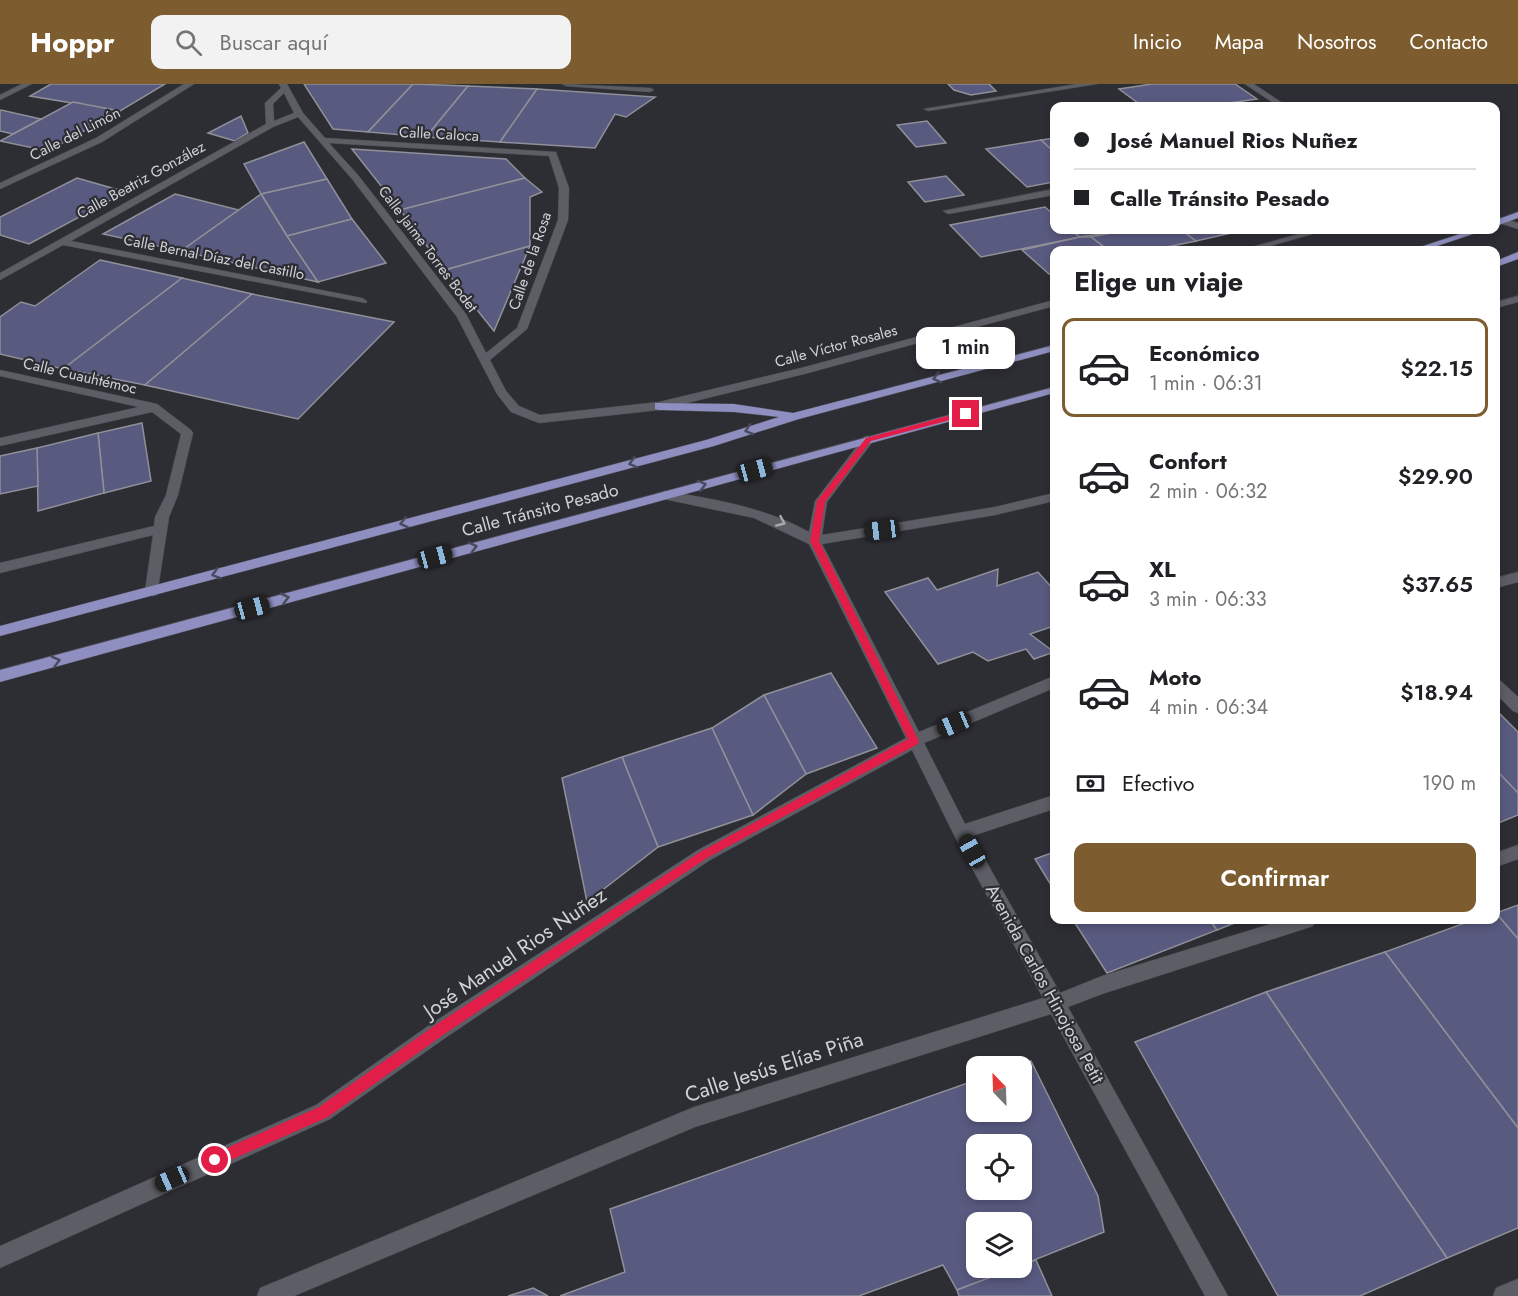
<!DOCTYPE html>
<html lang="es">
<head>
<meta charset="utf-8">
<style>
  body { margin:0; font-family:Jost,sans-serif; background:#f2f2f2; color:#202124; height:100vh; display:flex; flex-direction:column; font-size:22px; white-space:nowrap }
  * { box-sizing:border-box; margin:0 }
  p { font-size:20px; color:#757577 }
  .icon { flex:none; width:33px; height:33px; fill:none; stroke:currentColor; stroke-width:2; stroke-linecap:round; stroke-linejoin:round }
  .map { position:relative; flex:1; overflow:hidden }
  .sheet { position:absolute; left:1050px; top:162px; width:450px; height:678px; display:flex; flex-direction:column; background:#fff; border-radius:12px; box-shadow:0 3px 9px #0003 }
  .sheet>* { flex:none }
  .hud { position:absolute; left:1050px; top:18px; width:450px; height:132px; border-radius:12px; box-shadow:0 3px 9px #0003; display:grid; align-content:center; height:132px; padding:0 24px; background:#fff }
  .needle { width:39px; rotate:337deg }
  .tools { position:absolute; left:966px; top:972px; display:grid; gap:12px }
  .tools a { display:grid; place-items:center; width:66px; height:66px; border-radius:12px; background:#fff; box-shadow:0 3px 9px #0003; font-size:30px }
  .end { position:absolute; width:27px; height:27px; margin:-14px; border:8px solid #e11d48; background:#fff; box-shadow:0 0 0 3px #fff }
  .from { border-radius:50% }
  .bubble { position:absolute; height:42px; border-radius:12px; background:#fff; box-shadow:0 3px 9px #0003; font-size:20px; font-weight:600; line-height:42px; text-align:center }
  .car { position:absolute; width:18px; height:36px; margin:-18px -9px; border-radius:8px; box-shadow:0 0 4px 2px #0007; background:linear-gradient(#222 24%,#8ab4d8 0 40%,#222 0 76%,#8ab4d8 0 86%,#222 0) }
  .hud b { display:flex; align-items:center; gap:21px; height:57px; font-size:22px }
  .hud b+b { border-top:2px solid #e0e0e0 }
  .hud i { width:15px; height:15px; background:#202124 }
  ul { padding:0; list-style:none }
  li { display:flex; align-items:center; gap:18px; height:99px; margin:0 12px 9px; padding:0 12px; border:3px solid transparent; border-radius:12px }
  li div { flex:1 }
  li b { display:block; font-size:22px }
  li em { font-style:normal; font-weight:600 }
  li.current { border-color:#7d5d2f }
  li>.icon { width:54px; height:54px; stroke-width:1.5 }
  h2 { padding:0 24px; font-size:27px; line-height:72px }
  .pay { display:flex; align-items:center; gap:15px; height:66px; padding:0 24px; font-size:22px }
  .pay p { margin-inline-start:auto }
  .cta { display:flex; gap:12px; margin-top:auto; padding:12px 24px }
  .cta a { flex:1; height:69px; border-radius:12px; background:#7d5d2f; color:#fff; font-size:24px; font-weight:600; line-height:69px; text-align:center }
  header { display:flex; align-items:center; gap:36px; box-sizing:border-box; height:84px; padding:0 30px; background:#7d5d2f; color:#fff }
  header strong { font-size:28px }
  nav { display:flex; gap:33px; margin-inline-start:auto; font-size:21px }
  .search { width:420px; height:54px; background:#f2f2f2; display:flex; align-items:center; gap:15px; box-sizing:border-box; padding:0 21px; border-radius:12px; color:#757577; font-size:22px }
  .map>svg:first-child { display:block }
</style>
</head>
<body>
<header>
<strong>Hoppr</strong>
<div class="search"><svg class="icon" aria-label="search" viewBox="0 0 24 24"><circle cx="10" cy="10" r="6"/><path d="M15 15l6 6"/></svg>Buscar aquí</div>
<nav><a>Inicio</a><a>Mapa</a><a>Nosotros</a><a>Contacto</a></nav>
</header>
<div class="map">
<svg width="1518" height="1212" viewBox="0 0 1518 1212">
  <rect width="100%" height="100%" fill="#2d2d34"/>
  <!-- building -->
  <g fill="#595a7f" stroke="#8f9098" stroke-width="1.5" fill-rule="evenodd">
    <path d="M51,0H165L120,27L30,12Z"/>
    <path d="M304,0H413L368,48L333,45Z"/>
    <path d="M413,0L468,2L426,53L368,48Z"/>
    <path d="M948,0H989L996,7L971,11L954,6Z"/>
    <path d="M1152,0H1235L1257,15L1208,22H1142L1119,5Z"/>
    <path d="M468,2L537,5L500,58L426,53Z"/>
    <path d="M537,5L655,13L626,33L615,30L595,64L500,58Z"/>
    <path d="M73,18L120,27L48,67L0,57Z"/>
    <path d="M0,27L1,26L41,35L13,50L0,47Z"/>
    <path d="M241,32L248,49L235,57L208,49Z"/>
    <path d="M927,37L946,59L916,63L897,41Z"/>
    <path d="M1054,54V68L1041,56Z"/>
    <path d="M1041,56L1054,68V98L1027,103L986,65Z"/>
    <path d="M304,58L327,95L261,110L244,80Z"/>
    <path d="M352,65L506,75L525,94L400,126Z"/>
    <path d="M946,92L964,111L925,118L908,98Z"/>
    <path d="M77,94L126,108L29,160L0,151V133Z"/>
    <path d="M525,94L542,108L530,113V162L445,186L400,126Z"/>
    <path d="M327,95L352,135L287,152L261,110Z"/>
    <path d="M175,110L239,126L181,167L103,150Z"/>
    <path d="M261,110L287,152L318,198L181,167Z"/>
    <path d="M1045,123L1054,131V146H1071L1080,153L981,173L950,141Z"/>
    <path d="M352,135L386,179L318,198L287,152Z"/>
    <path d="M1071,146H1126L1080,153Z"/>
    <path d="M1126,146H1182L1196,157L1152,166H1108L1091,153Z"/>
    <path d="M1182,146H1245L1196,157Z"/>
    <path d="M1080,153H1091L1108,166H1054V189L1049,190L1022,166Z"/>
    <path d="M530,162L494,247L445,186Z"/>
    <path d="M100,176L182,194L63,285L0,270V233L21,218L35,222Z"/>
    <path d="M182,194L252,210L145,301L63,285Z"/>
    <path d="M252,210L394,238L298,335L145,301Z"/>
    <path d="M142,339L151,397L104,409L98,349Z"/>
    <path d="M98,349L104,409L38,427L37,364Z"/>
    <path d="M37,364L38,402L0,410V372Z"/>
    <path d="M998,485L997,502L1038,488L1054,506V542L1030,550L1054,568L1034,575L1026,565L988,577L973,568L938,580L885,508L928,494L937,506Z"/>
    <path d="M831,589L877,664L806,690L764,611Z"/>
    <path d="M764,611L806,690L753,731L712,644Z"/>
    <path d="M1496,626L1518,648V709L1496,686Z"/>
    <path d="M712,644L753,731L658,763L622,673Z"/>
    <path d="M622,673L658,763L587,818L562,694Z"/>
    <path d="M1496,686L1518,709V731L1496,740Z"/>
    <path d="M1054,768V806L1035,775Z"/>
    <path d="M1518,821V855L1496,829Z"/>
    <path d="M1496,829L1518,855V1044L1385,868L1473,836H1496Z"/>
    <path d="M1073,836H1210L1217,846L1107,889Z"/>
    <path d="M1210,836H1242L1217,846Z"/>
    <path d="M1385,868L1518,1044V1144L1447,1174L1266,908Z"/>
    <path d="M1266,908L1447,1174L1360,1212H1278L1135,958Z"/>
    <path d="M1031,977L1098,1112L1104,1148L1022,1181V1138H976V1184H1016L957,1206L943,1181L859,1212H560L625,1188L610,1125L976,996V1028H1022V982H1016ZM976,1060H1022V1106H976Z"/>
    <path d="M1036,1176L1052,1212H959L957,1206Z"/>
    <path d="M533,1204L548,1212H508Z"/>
  </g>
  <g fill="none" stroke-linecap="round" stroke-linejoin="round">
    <!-- minor casing -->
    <g stroke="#4a4a4f" stroke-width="1">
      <g id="minor">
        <path d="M22,0H32L0,16V11Z"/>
        <path d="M184,0H194L102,58L0,105V99L96,54Z"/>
        <path d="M279,0H287L303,29L325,54L556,68L569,104L568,136L527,245L490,276L506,307L519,322L540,331L659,318L801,284L1054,216V222L808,289L659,326L539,339L511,328L497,310L457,233L352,95L298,33L273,43L71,157L362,214L367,217L366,219L63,161L0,196V189L266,40L265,19L281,4ZM284,9L294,29L274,37L273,20ZM329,59L549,72L559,104L558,136L517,244L486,269L466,230L358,91Z"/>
        <path d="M562,0L650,4L654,6L650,8L566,2Z"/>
        <path d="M1077,0H1097L928,27L924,25Z"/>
        <path d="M1245,0H1254L1287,22H1278Z"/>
        <path d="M1054,105V111L948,130L943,127Z"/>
        <path d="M1496,132L1518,139V145L1496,138Z"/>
        <path d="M1313,146H1327L1256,166H1241Z"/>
        <path d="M1518,212V218L1496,224V218Z"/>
        <path d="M0,286L157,320L191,346L193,349L178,411L169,433L157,511L152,512L145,507L153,451L0,489V479L154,442L155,433L166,411L181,350L152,328L0,362V354L139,323L0,292Z"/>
        <path d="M868,352L874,356L827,418L822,451L995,423L1054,409V417L995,431L822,460L919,648L1054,592V604L924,659L965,740L1054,711V725L972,752L1060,909L1102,892L1283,836H1316L1313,842L1307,844L1102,910L1068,923L1228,1212H1205L1051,930L695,1043L294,1212H257L260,1204L694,1023L1043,914L955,753L912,666L710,776L445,954L330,1035L0,1184V1162L316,1021L431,940L698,766L906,654L809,460L754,434L664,415L658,411L664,407C714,415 764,423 809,448L815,417L864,353Z"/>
        <path d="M1518,488V498L1496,504V494Z"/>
        <path d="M1496,595L1501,597L1518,613V629L1513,627L1496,610Z"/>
        <path d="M1518,761V775L1496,783V769Z"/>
        <path d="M1518,1195V1212H1493L1496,1204Z"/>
      </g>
    </g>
    <!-- major casing -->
    <g stroke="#4a4a4f" stroke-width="1">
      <g id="major">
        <path d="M1518,128V134L1496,142V136Z"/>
        <path d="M1472,146H1485L1425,166H1411Z"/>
        <path d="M1518,168V175L1496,183V177Z"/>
        <path d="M1054,261V267L799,335L714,362L0,552V542L706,356L779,333L734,328L659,326L655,325V319L734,320L793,329Z"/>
        <path d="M1054,303V309L0,598V586Z"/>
      </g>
    </g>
    <!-- minor -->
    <use href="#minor" fill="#5d5e65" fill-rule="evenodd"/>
    <!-- major -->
    <use href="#major" fill="#8e8fc0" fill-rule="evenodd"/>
  </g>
  <!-- one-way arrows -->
  <defs><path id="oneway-chevron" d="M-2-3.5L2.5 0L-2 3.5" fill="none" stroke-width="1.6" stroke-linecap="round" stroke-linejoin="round" transform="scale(1.5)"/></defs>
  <g stroke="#4a4a5e">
    <use href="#oneway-chevron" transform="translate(937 294) rotate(165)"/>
    <use href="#oneway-chevron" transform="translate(749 346) rotate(162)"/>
    <use href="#oneway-chevron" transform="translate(633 379) rotate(165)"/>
    <use href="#oneway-chevron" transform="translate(702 401) rotate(-15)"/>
    <use href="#oneway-chevron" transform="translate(404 439) rotate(166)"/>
    <use href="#oneway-chevron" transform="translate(473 463) rotate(-15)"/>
    <use href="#oneway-chevron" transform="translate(216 490) rotate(164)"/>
    <use href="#oneway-chevron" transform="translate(285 514) rotate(-15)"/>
    <use href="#oneway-chevron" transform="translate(56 577) rotate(-15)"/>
  </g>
  <use stroke="#a8a9ae" href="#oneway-chevron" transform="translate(781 438) rotate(24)"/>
  <!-- route -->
  <path fill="#e11d48" d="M966,327L969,331L871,357L825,418L819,457L919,657L918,660L707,774L443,951L328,1033L215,1083L211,1081V1071L319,1023L434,942L700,768L908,655L810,457L817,417L866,354Z"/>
  <g text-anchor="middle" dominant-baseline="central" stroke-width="4.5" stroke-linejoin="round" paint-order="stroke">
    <!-- far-street labels -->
    <g font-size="15" fill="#d1d2d6" stroke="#2d2d34">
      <text transform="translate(75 50) rotate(-27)">Calle del Limón</text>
      <text transform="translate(439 50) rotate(3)">Calle Caloca</text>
      <text transform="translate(141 96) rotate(-29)">Calle Beatriz González</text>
      <text transform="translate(428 165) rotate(53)">Calle Jaime Torres Bodet</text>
      <text transform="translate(214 173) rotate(11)">Calle Bernal Díaz del Castillo</text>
      <text transform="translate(530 177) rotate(-71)">Calle de la Rosa</text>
      <text transform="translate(836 262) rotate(-15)">Calle Víctor Rosales</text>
      <text transform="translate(80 292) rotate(13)">Calle Cuauhtémoc</text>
    </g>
    <!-- street labels -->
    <g font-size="18" fill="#d1d2d6" stroke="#2d2d34">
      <text transform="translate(540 426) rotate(-15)">Calle Tránsito Pesado</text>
      <text transform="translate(1045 900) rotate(61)">Avenida Carlos Hinojosa Petit</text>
    </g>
    <!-- near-street labels -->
    <g font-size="21" fill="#d1d2d6" stroke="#2d2d34">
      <text transform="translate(515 869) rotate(-34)">José Manuel Rios Nuñez</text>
      <text transform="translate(774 983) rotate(-18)">Calle Jesús Elías Piña</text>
    </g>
  </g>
</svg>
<div class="tools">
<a><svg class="needle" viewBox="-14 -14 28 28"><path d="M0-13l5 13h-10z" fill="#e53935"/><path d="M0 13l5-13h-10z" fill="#757577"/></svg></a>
<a><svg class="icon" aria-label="locate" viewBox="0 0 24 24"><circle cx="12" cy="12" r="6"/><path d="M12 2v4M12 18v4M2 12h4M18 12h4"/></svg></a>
<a><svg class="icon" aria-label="layers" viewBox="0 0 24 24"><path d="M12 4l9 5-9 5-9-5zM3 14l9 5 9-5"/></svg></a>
</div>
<i class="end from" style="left:215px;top:1076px"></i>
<i class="end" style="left:966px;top:330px"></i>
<div class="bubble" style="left:916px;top:243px;width:99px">1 min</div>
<i class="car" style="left:755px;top:386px;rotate:75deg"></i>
<i class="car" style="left:882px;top:446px;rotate:263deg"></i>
<i class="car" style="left:435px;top:473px;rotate:75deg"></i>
<i class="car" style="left:252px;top:524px;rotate:75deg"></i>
<i class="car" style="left:954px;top:640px;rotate:247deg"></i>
<i class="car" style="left:972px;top:767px;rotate:331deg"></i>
<i class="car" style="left:172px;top:1095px;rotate:246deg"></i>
<div class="hud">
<b><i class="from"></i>José Manuel Rios Nuñez</b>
<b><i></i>Calle Tránsito Pesado</b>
</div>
<section class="sheet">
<h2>Elige un viaje</h2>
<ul>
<li class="current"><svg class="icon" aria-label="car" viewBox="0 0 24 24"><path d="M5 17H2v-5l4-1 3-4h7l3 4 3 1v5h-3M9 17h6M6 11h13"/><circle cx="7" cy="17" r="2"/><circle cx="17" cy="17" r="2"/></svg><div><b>Económico</b><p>1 min · 06:31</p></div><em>$22.15</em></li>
<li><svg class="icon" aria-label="car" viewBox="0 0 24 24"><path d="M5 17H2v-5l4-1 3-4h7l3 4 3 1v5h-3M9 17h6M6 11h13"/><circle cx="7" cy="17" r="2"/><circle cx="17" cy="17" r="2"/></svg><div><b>Confort</b><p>2 min · 06:32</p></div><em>$29.90</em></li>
<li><svg class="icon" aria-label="car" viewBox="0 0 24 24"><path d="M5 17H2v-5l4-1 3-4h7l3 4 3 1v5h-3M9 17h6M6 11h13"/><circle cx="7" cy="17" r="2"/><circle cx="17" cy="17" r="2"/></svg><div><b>XL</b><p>3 min · 06:33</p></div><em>$37.65</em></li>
<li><svg class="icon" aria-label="car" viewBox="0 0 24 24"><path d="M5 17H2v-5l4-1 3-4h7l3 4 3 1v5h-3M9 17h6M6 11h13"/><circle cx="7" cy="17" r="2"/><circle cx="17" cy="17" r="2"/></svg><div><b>Moto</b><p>4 min · 06:34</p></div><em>$18.94</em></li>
</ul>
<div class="pay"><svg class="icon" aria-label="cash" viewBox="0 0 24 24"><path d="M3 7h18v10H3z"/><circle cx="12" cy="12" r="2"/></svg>Efectivo<p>190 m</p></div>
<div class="cta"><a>Confirmar</a></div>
</section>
</div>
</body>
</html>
